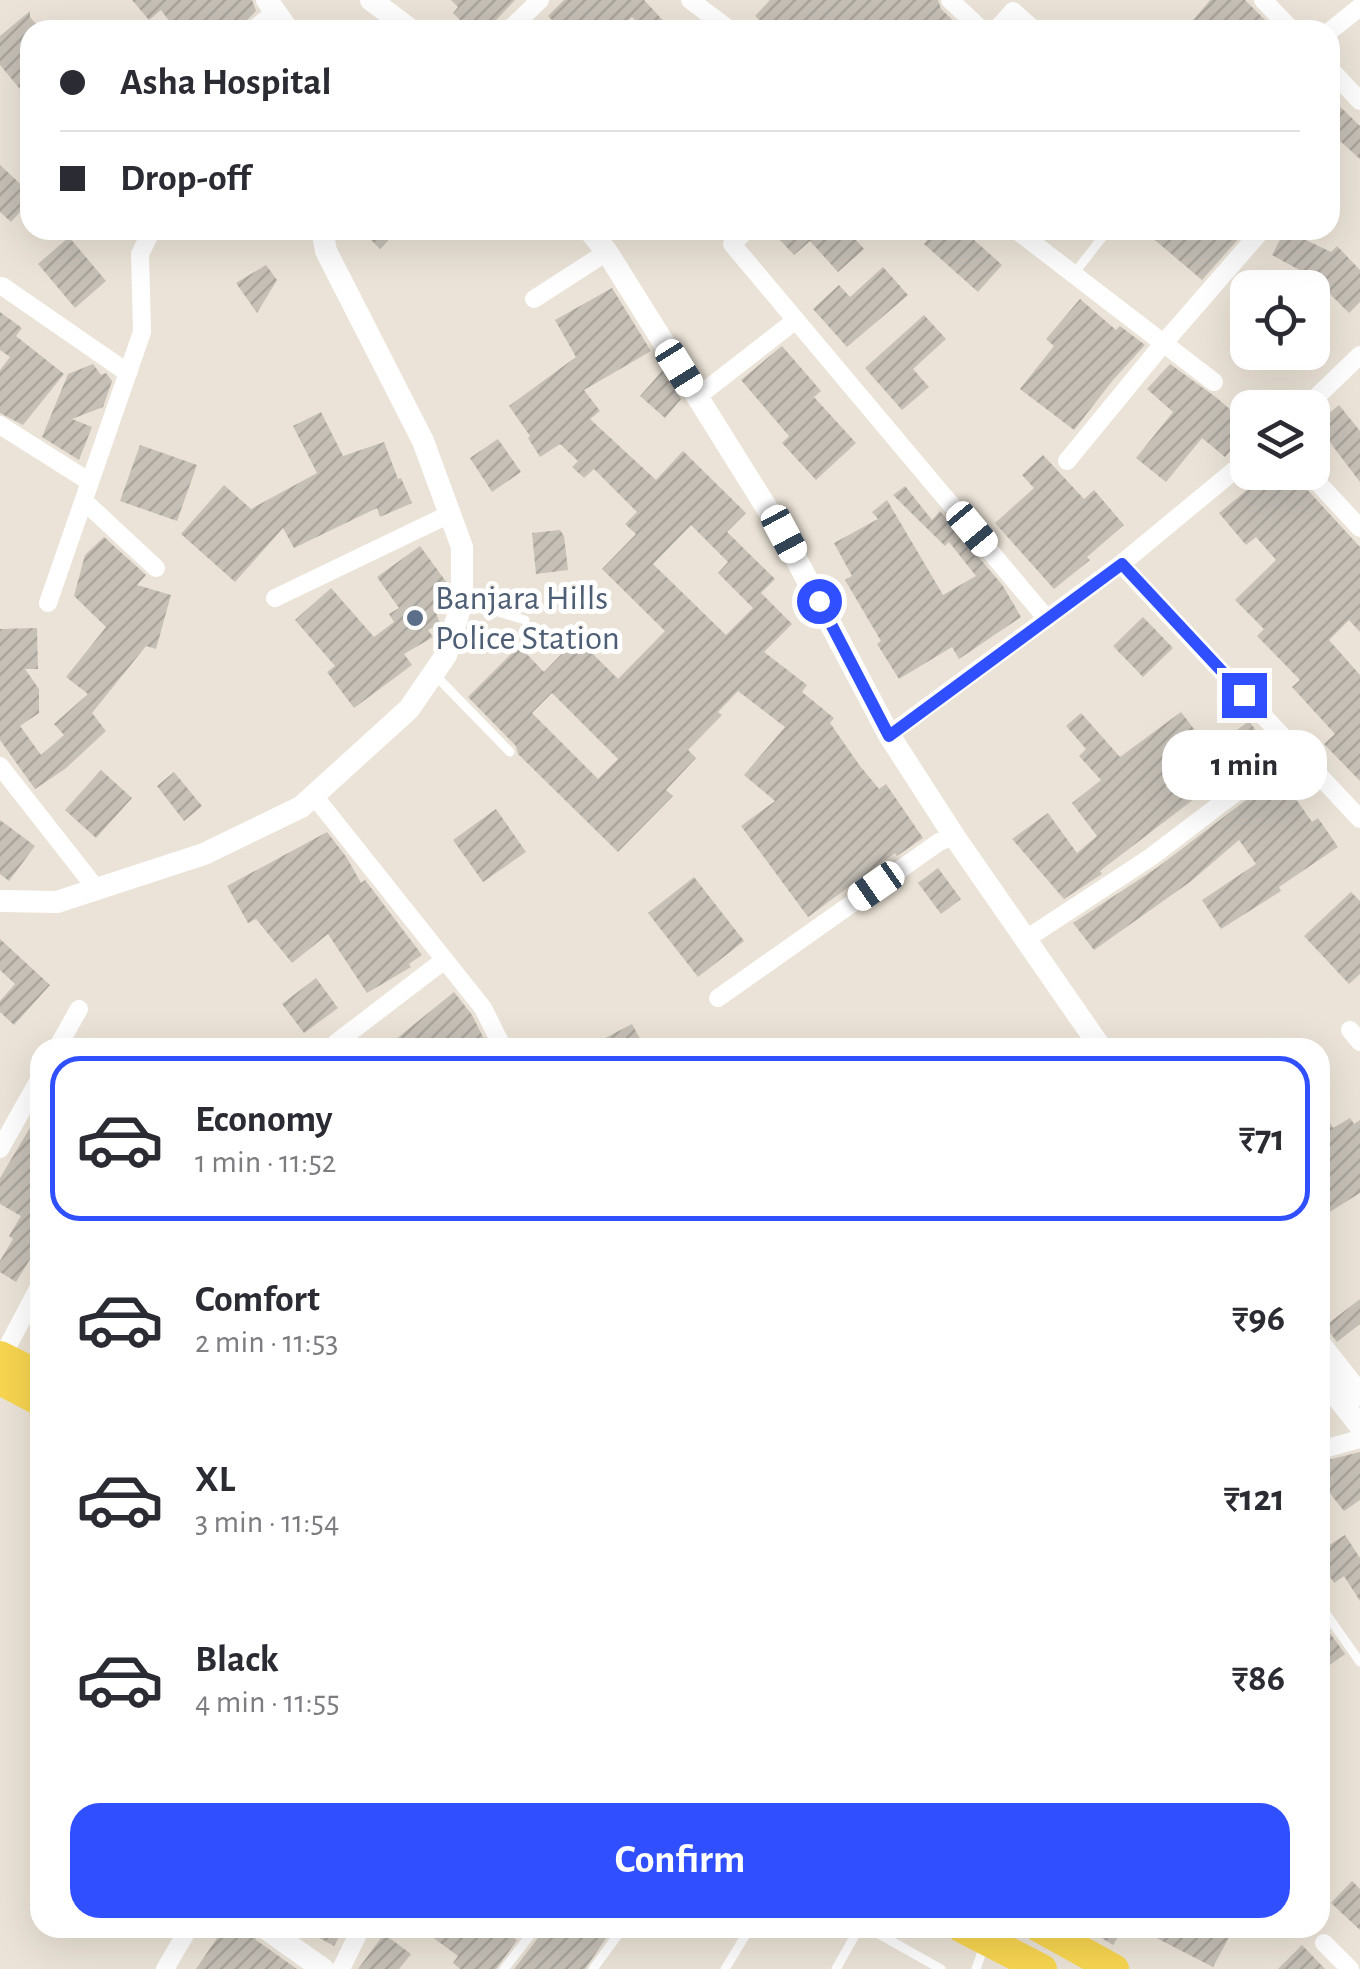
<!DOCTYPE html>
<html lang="en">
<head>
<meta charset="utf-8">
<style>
  body { margin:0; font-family:"Alegreya Sans",sans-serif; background:#f2f2f3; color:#2b2b33; height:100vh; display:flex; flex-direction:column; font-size:38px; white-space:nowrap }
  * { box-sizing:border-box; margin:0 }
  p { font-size:32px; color:#7c7c81 }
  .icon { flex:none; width:55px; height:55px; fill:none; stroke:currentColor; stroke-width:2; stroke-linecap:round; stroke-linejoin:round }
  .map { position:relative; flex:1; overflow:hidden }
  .details { position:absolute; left:30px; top:1038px; width:1300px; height:900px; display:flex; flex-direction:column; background:#fff; border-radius:30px; box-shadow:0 10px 40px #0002 }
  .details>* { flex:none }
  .hud { position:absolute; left:20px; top:20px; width:1320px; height:220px; border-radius:30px; box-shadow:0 10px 40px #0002; display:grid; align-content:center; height:220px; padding:0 40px; background:#fff }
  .buttons { position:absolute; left:1230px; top:270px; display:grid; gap:20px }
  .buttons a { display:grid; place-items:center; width:100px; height:100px; border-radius:20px; background:#fff; box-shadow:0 10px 40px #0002; font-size:50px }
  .end { position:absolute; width:45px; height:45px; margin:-22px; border:12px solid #3050ff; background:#fff; box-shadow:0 0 0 5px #fff }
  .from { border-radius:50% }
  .bubble { position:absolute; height:70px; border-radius:30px; background:#fff; box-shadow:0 10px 40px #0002; font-size:32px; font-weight:600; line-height:70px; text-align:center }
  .car { position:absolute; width:30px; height:60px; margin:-30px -15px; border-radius:12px; box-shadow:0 0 8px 2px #0007; background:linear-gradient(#fff 24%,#345 0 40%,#fff 0 76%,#345 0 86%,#fff 0) }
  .hud b { display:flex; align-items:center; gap:35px; height:95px; font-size:38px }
  .hud b+b { border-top:2px solid #e1e1e2 }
  .hud i { width:25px; height:25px; background:#2b2b33 }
  ul { padding:18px 0 0; list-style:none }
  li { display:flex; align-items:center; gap:30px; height:165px; margin:0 20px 15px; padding:0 20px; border:5px solid transparent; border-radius:30px }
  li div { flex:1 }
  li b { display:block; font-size:38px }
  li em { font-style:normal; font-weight:600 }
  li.current { border-color:#3050ff }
  li>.icon { width:90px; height:90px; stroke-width:1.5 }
  .action { display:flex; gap:20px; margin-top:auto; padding:20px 40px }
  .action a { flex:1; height:115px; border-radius:30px; background:#3050ff; color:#fff; font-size:40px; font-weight:600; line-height:115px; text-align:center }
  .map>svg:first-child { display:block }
</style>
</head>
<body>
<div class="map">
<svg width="1360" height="1969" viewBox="0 0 1360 1969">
  <defs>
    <pattern id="building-hatch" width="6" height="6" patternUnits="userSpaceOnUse" patternTransform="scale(2.5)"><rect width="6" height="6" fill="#c6c0b7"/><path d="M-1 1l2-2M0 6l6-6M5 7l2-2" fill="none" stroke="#aaa59d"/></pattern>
  </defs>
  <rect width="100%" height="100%" fill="#ebe3d7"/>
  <!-- building -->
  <g fill="url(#building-hatch)" fill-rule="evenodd">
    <path d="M132,0H252L256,11L237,30H176L161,10L149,20Z"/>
    <path d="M451,0H515L487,30H470L453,13L458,7Z"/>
    <path d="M564,0H644L672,30H645L632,17L618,30H562L548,16Z"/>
    <path d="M770,0H938L941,9L961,28L771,30L755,16Z"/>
    <path d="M1210,0H1245L1275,30H1185Z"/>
    <path d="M30,11V17L41,30H30V101L0,65V36Z"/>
    <path d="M1330,97L1360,126V159L1330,132Z"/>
    <path d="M0,165L30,193V201L11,222L0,212Z"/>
    <path d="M361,230H398L380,249Z"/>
    <path d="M787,230H847L864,249L838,272L810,241L794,255L778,238Z"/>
    <path d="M936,230H963L1002,265L978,292L924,244Z"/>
    <path d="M1143,230H1232L1240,237L1202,280Z"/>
    <path d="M1285,230L1331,252L1337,246L1360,270V302L1349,313L1314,278L1272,255Z"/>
    <path d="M69,237L106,281L75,308L38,264Z"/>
    <path d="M266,265L277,280L257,313L236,283Z"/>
    <path d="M883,267L908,295L847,347L813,309L839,285L850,297Z"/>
    <path d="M612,288L651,351L584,390L600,411L590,419L656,480L683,451L746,513L727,532L775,579L761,593L792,624L764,652L807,685L802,692L834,718L830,723L860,766L879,789L886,784L923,838L897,856L895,853L808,917L741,826L775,801L744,775L785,727L738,691L718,712L722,715L688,750L696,758L666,790L673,796L618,852L518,754L516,746L468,697L519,646L544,672L577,638L618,679L665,631L602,569L636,534L625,524L637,512L594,469L584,478L572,467L578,461L560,444L540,457L528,438L530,436L509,406L576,357L555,320ZM691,525L728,562L718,573L753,608L726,635L653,564ZM552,693L618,759L598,779L532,713Z"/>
    <path d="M1080,299L1116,330L1120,326L1145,345L1113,380L1074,430L1020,389L1054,346L1046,339Z"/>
    <path d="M0,312L22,328L16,336L64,374L23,425L0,413V370L10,357L0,350Z"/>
    <path d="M924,315L946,339L913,369L929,387L902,410L865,368Z"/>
    <path d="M782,346L821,391L814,397L856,443L816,480L782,443L789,436L741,380Z"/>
    <path d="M93,364L101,375L106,373L112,381L103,407L72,419L92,427L79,460L42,437L68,374Z"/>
    <path d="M1170,364L1217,398L1248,425V430L1225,457L1202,438L1166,482L1136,458L1173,412L1147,389Z"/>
    <path d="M663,370L681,399L665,418L640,396Z"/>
    <path d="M1339,405L1360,431V482L1316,424Z"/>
    <path d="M321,412L343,456L384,442L398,479L401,478L412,503L380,517L377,508L294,548L283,528L235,582L181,534L224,485L251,509L317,473L293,426Z"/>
    <path d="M498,439L521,472L492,492L470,458Z"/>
    <path d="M140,445L197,465L177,521L120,501Z"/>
    <path d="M1043,455L1084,499L1094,490L1124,525L1087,557L1090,560L1054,589L995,523L1034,488L1022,475Z"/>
    <path d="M1260,472H1291L1360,547V632L1349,620L1329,640L1360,675V781L1324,744L1335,734L1292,687L1300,680L1257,636L1264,629L1235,600L1276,560L1256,537L1246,545L1219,513L1253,485L1250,481Z"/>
    <path d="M905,486L932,520L940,511L1003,586L1021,617L959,659L952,647L899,679L877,644L881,641L845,580L852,576L834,543L878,519L872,512L887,500L943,595L976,576L949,542L945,546L893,495Z"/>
    <path d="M560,530L564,536L568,570L536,574L532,533Z"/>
    <path d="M104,537L146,575L137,585L171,595L156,649L146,646L92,713L106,731L65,769L35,789L0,740V629L37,628L38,669H25L39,689V713L20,726L41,755L64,735L54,724L88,694L66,677L106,627L74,596L85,555Z"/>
    <path d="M420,546L447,583L444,608L436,613L440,623L428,630L433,637L404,654L412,665L354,708L327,672L335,666L295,620L331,588L374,637L394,622L389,614L399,608L377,577Z"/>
    <path d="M1143,617L1173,648L1143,677L1113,646Z"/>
    <path d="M1181,712L1210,750L1249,721L1270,750L1233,779L1228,773L1100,871L1102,874L1064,899L1012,839L1048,813L1077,853L1097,836L1072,803L1101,780L1079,756L1086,749L1066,726L1081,713L1120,757Z"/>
    <path d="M101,770L132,798L96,838L65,810Z"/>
    <path d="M174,772L202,806L184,821L157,786Z"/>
    <path d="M1279,775L1312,822L1318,818L1338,847L1279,887L1281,891L1221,929L1202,900L1256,864L1239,840L1190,882L1094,950L1073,923L1158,867Z"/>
    <path d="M496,809L526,852L483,882L453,840Z"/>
    <path d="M0,820L35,846L9,881L0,874Z"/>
    <path d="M327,832L347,858L361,883L365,880L422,955L409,964L411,967L367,993L328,934L292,963L256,919L248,923L227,886Z"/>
    <path d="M938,868L961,899L941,914L918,883Z"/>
    <path d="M694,877L744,941L698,977L648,913Z"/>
    <path d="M1351,892L1360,901V974L1349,984L1304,936Z"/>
    <path d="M0,939L50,985L14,1025L0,1012V1001L15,984L0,970Z"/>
    <path d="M316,978L338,1008L304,1033L282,1004Z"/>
    <path d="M454,992L472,1015L484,1039L472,1048H385Z"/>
    <path d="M632,1024L645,1048H586Z"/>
    <path d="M1320,1106L1333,1128L1350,1118L1354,1124L1360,1120V1193L1320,1218V1165L1326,1161L1320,1152Z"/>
    <path d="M40,1111V1224L35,1233L40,1236V1254L35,1251L16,1282L0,1272V1261L13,1239L9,1236L21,1216L0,1204V1178Z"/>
    <path d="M1360,1299V1324L1337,1342L1325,1326Z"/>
    <path d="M1360,1452V1500L1344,1511L1320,1481V1462Z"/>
    <path d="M1345,1535L1360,1558V1601L1344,1576L1334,1583L1320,1562V1551Z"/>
    <path d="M1320,1619L1345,1654L1320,1672Z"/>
    <path d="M1352,1881L1360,1889V1930L1331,1903Z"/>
    <path d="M224,1928H250L256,1940L297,1969H196Z"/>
    <path d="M301,1928H344L334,1946Z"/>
    <path d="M420,1928H500L517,1940L496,1969H460L453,1963L458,1956Z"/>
    <path d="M546,1928H613L585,1969H514Z"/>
    <path d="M1085,1928H1124L1113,1945Z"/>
    <path d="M1137,1928H1234L1213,1967Z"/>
    <path d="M384,1934L411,1954L399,1969H358Z"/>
    <path d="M1302,1945L1325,1969H1278Z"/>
  </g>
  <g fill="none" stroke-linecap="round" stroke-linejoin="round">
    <!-- service -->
    <g stroke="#fff" stroke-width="9">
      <path d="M1073,275L1108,230"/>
      <path d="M465,602L525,620"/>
      <path d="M436,676L510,752"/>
      <path d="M1320,1605L1360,1662"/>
      <path d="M868,1928L941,1969"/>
      <path d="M504,1969L536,1928"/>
      <path d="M593,1969L623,1928"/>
      <path d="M725,1969L750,1928"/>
      <path d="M836,1969L859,1928"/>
      <path d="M976,1969L985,1943"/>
    </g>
    <!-- minor -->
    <g stroke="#fff" stroke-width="18">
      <path d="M690,0L730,30"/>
      <path d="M950,0L982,30"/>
      <path d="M1263,0L1292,30"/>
      <path d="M253,30L275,12"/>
      <path d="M509,30L540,0"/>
      <path d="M996,30L1013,11L1034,30"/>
      <path d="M1330,31L1360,7"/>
      <path d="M1330,69L1360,101"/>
      <path d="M747,230L732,244L1047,619"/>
      <path d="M1016,230L1214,382"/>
      <path d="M2,286L128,373"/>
      <path d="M534,299L607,252"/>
      <path d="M697,397L796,320"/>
      <path d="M1305,408L1360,355"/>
      <path d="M0,425L90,482"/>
      <path d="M1067,461L1162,345L1262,230"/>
      <path d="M1308,472L1360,528"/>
      <path d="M84,501L156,568"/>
      <path d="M1121,564L1360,819"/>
      <path d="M275,598L450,514"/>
      <path d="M48,603L142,332L140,254L152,230"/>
      <path d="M889,735L1121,564L1248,459"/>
      <path d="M0,766L95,887"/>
      <path d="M315,797L483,1008L503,1048"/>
      <path d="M1026,939L1151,857L1294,748"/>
      <path d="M718,998L939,842L954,836"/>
      <path d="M1350,1030L1360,1042"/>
      <path d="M336,1043L443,961"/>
      <path d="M57,1048L79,1009"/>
      <path d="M0,1149L40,1078"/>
      <path d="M2,1357L40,1285"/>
      <path d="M1320,1450L1360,1439"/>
      <path d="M1324,1943L1350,1969"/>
      <path d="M165,1969L189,1928"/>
      <path d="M341,1969L361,1928"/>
    </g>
    <!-- tertiary -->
    <g stroke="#fff" stroke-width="22">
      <path d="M267,0L288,30"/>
      <path d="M371,0L411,30"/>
      <path d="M589,230L607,252L783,534L889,735L954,836L1101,1048"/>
      <path d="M0,901L57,902L204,854L301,807L409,709L446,655L462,601V547L423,441L326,251L322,230"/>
      <path d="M1320,1344L1360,1395"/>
      <path d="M1320,1375L1360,1426"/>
      <path d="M265,1928L323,1969"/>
    </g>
    <!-- primary -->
    <g stroke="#f8d650" stroke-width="30">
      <path d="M0,1356L40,1376"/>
      <path d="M0,1380L40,1401"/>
      <path d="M962,1928L1042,1969"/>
      <path d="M1040,1928L1114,1969"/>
    </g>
  </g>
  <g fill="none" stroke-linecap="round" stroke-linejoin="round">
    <!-- route -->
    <path stroke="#3050ff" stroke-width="12" d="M819,601L889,736L1122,564L1244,695"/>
  </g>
  <!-- markers -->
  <circle fill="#5c6f8a" stroke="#fff" stroke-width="4" cx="415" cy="618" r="10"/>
  <g text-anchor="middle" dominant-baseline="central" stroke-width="10" stroke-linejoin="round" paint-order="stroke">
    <!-- service labels -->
    <g font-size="35" fill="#4e5e75" stroke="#fff" text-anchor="start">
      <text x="435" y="598">Banjara Hills<tspan x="435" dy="40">Police Station</tspan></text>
    </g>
  </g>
</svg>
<div class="buttons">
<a><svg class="icon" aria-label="locate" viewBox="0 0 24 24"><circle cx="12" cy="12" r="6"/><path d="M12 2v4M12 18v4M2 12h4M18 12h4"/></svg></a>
<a><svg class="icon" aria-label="layers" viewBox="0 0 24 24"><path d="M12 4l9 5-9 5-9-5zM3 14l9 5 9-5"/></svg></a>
</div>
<i class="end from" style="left:819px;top:601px"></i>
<i class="end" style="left:1244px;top:695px"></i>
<div class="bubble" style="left:1162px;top:730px;width:165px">1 min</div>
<i class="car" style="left:679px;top:368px;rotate:148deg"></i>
<i class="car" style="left:972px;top:529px;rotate:140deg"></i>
<i class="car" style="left:784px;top:534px;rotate:152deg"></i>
<i class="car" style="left:876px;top:886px;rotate:235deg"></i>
<div class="hud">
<b><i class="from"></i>Asha Hospital</b>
<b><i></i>Drop-off</b>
</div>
<section class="details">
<ul>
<li class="current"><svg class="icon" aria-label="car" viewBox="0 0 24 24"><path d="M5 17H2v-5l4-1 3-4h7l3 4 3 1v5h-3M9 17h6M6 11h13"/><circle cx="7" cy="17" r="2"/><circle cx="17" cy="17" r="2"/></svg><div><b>Economy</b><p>1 min · 11:52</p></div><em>₹71</em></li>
<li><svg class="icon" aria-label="car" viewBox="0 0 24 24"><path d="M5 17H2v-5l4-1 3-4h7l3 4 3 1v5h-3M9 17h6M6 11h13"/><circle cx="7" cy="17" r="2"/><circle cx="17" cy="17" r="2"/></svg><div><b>Comfort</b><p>2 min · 11:53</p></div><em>₹96</em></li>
<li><svg class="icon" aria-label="car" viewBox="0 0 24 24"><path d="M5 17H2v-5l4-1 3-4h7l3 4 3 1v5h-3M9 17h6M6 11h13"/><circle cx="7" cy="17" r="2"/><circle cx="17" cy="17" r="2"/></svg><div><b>XL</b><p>3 min · 11:54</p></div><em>₹121</em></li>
<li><svg class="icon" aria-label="car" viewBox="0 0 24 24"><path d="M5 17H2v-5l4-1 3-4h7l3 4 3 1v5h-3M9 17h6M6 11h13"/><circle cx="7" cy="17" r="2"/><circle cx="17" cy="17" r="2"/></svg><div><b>Black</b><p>4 min · 11:55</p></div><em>₹86</em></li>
</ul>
<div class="action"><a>Confirm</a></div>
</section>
</div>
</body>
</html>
